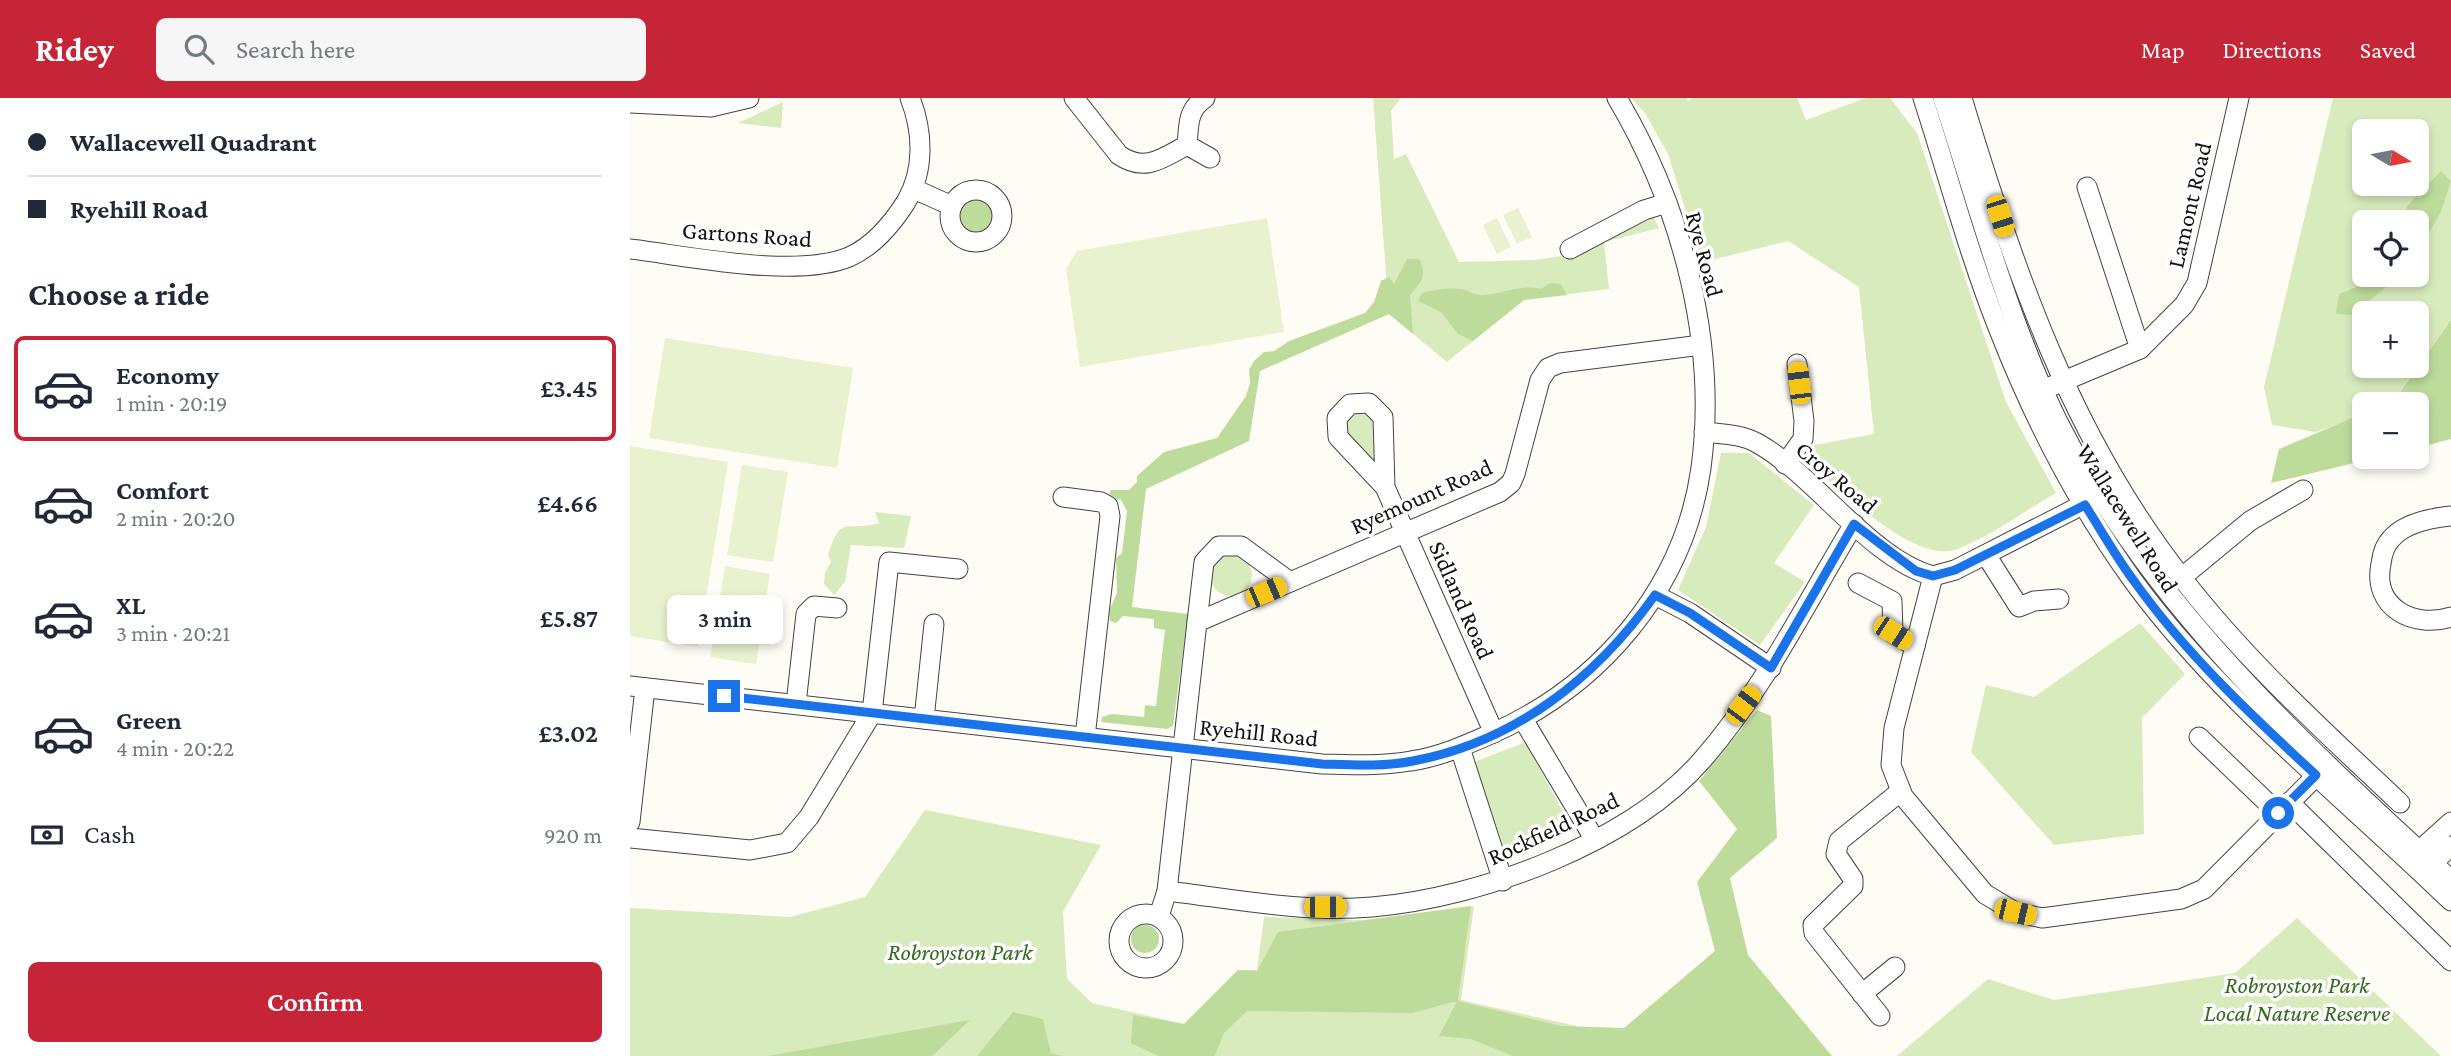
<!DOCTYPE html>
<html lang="en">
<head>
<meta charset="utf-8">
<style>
  body { margin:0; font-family:"Crimson Pro",serif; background:#f6f6f7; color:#1f2937; height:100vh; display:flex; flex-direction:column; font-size:26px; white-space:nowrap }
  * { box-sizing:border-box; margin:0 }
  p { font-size:23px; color:#747a83 }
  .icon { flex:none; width:38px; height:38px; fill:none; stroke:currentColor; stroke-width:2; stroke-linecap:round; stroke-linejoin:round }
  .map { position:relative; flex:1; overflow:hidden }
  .details { display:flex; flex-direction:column; background:#fff; width:630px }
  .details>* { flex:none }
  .guide { display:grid; align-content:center; height:154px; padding:0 28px; background:#fff }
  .needle { width:46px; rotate:100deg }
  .fabs { position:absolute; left:1722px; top:21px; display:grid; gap:14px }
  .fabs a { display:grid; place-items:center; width:77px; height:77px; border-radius:10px; background:#fff; box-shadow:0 4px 10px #0003; font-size:35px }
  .end { position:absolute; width:32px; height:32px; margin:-16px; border:9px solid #1a73e8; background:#fff; box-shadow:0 0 0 4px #fff }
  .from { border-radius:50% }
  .bubble { position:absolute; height:49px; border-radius:10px; background:#fff; box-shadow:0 4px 10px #0003; font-size:23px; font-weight:600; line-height:49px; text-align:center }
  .car { position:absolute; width:21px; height:42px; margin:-21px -10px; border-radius:9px; box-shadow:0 0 5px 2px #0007; background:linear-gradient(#f5c518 24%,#345 0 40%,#f5c518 0 76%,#345 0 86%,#f5c518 0) }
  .guide b { display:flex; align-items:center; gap:24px; height:66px; font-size:26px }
  .guide b+b { border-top:2px solid #e0e1e3 }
  .guide i { width:18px; height:18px; background:#1f2937 }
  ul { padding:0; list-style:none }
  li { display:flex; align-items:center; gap:21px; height:105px; margin:0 14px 10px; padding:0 14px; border:4px solid transparent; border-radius:10px }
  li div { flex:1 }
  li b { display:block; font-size:26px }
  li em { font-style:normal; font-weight:600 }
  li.on { border-color:#c52537 }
  li>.icon { width:63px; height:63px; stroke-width:1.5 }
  h2 { padding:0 28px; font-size:32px; line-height:84px }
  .pay { display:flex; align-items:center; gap:18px; height:77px; padding:0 28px; font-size:26px }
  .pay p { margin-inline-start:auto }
  .action { display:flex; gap:14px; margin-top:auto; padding:14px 28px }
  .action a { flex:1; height:80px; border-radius:10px; background:#c52537; color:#fff; font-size:28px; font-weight:600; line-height:80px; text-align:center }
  header { display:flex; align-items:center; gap:42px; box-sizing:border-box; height:98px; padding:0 35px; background:#c52537; color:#fff }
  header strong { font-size:33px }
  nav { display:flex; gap:38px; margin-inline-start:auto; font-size:24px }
  .search { width:490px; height:63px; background:#f6f6f7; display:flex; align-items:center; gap:18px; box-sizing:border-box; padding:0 24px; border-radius:10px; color:#747a83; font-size:26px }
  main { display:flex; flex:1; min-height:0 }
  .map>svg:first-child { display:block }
</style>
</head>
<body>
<header>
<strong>Ridey</strong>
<div class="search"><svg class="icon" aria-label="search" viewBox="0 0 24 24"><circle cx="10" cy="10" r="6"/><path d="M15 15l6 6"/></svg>Search here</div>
<nav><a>Map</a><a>Directions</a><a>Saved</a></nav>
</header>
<main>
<section class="details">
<div class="guide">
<b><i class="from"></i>Wallacewell Quadrant</b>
<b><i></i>Ryehill Road</b>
</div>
<h2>Choose a ride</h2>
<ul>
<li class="on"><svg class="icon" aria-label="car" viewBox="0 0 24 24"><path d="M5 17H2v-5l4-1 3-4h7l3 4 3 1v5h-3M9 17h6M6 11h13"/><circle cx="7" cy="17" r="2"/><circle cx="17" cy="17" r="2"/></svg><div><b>Economy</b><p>1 min · 20:19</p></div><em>£3.45</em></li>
<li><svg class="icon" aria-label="car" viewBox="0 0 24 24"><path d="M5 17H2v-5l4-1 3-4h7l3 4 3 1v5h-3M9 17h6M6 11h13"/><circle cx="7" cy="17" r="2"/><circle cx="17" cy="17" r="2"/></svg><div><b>Comfort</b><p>2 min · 20:20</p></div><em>£4.66</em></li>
<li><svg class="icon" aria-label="car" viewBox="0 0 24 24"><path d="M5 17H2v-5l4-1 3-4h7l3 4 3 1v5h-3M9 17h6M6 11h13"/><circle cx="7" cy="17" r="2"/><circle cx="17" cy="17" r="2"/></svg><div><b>XL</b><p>3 min · 20:21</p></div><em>£5.87</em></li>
<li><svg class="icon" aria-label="car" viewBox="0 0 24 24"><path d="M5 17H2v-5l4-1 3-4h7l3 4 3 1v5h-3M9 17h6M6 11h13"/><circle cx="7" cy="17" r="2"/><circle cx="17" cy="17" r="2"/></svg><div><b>Green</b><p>4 min · 20:22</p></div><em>£3.02</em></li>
</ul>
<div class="pay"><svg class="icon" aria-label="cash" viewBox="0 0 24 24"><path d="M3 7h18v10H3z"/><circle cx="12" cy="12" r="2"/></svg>Cash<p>920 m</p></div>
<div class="action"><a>Confirm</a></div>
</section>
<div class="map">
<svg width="1821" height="958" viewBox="0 0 1821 958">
  <rect width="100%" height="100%" fill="#fffcf5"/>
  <!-- green -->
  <g fill="#d8ebbd" fill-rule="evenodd">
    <path d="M743,0H771L761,13L764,61L776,56L829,164L906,162L944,156L1022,116L1029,130L974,144L979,191L894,202L817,264L759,216Z"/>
    <path d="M1001,0H1056L1059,3L1062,0H1167L1176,22L1236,0H1260L1287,35L1376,304L1426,395C1395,413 1362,437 1328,451C1284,468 1209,389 1176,363L1184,347L1244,336L1229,189L1158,143L1077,163L1068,152L1038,56L1015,15Z"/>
    <path d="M1703,0H1821V222L1761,306H1734V317L1686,334L1642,327L1634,289ZM1734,33H1787V86H1734ZM1734,124H1787V177H1734ZM1734,215H1787V268H1734Z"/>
    <path d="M153,4L151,30L108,25Z"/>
    <path d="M731,312L745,317L748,362L742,365L714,331L717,320Z"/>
    <path d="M1091,355H1119L1184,407L1144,465L1175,484L1130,547L1048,492L1076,429Z"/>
    <path d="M245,414L281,418L274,450L221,447L215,484L204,497L194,486L195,474L201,464L198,457C211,414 217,435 249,425Z"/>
    <circle cx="601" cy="477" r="21"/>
    <path d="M1510,525L1555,576L1512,620L1514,736L1424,747L1341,654L1356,587L1404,599Z"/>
    <path d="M896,644L942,731L878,762L844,664Z"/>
    <path d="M295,712L471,747L433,814L437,881L462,905L554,926L608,872H627L634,819L733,822L844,808L831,902L1079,958H0V810L160,819L235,799Z"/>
    <path d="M1667,820L1811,958H1267L1358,881L1424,902L1605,875Z"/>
  </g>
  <!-- forest -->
  <g fill="#bddc9b">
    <path d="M1811,73L1821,83L1811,114L1787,155V124H1774L1777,108Z"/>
    <circle cx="346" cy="118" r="19"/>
    <path d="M777,161H789C798,177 791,185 780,197L783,236L759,216L630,273L619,343L516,391L502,509L558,516L543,628L537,631L471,624L472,619L482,616L514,619L515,607L526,608L535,532L524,530V521L493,518L486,525L480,523L479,513L487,495L486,460L492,455L497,413L491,402L479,399L480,392H499L507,384V378L534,354L587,340L616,298L620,285L619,272L624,263L634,254L644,253L659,243L735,215L744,204L751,183L759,179L764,186Z"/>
    <path d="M1740,177H1770L1723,217L1706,216L1709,196L1729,188Z"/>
    <path d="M920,185L931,186L937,197L894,202L843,243L828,236L811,214L788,203L792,195C805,192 817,189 830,191C838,192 844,197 852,197C875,196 886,186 911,191Z"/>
    <path d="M1821,222V341L1787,350V306H1756L1763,304Z"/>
    <path d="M1734,315V359H1749L1641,385L1649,351Z"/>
    <path d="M1127,612L1141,618L1147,740L1100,780L1118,857L1202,958H883L841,941L809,938L827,903L782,915L617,913L594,935L585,958H528L501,945L503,917L554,926L608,872L627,873L648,834L841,808L828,903L931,928L994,930L1085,853L1067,784L1107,731L1069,683Z"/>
    <circle cx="515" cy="841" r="14"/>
    <path d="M383,914L413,921L421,955L432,958H347Z"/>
    <path d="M340,922L302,958H138Z"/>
  </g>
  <!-- pitch -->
  <g fill="#e8f2cf">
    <path d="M888,110L902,139L887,146L873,117Z"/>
    <path d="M637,120L654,234L450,269L436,171L447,153Z"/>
    <path d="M867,120L881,149L867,156L853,127Z"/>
    <path d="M35,240L223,270L207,370L19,340Z"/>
    <path d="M0,348L98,364L68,549L0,538Z"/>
    <path d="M112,367L158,374L143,464L97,457Z"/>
    <path d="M95,468L140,476L126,566L80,559Z"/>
  </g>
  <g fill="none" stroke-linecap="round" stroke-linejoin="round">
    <!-- minor casing -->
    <g stroke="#444" stroke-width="21">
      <g id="minor">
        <path d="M444,0L489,57C515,75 533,60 557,47"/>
        <path d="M575,0C557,12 559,27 557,47L580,60"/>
        <path d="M1293,0C1318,77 1339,157 1369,232C1403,319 1449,408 1504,484C1593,605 1714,699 1821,803"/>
        <path d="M1313,0C1345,97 1371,196 1412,290C1500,489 1664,638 1821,782"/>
        <path d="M1332,0C1383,170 1441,339 1552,480C1616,563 1694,633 1770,705"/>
        <path d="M0,5L81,9L119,0"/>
        <path d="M1457,89L1510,251"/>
        <path d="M284,91L322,108"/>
        <circle cx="346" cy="118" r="26"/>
        <path d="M0,151C58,158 166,181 219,159C244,148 262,126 276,104C295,72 293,33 280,0"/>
        <path d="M940,151L1014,112L1037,105"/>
        <path d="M1422,288L1510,251L1554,207L1567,185L1609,0"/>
        <path d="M1074,334C1091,336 1111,336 1127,345C1184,376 1240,461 1303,478"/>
        <path d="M1155,366L1173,341L1174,323L1167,266"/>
        <path d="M755,389L753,319L739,305L720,306L707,320L708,339L755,389L864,635"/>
        <path d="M433,399L471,404L478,408L480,418L455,639"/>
        <path d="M1821,418C1802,420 1774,425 1761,441C1755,447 1752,457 1751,466C1742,509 1783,531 1821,519"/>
        <path d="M1356,457L1389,509L1404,503L1429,501"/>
        <path d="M1303,478L1264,630L1261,667L1273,698L1355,796L1385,814L1412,820L1551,801L1574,791L1695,669"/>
        <path d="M1303,478L1325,472L1466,400"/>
        <path d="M1551,480L1620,423L1673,392"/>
        <path d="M1228,485L1262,503L1263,535L1285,548"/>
        <path d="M1025,497L1060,515L1141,570"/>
        <path d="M567,524L574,464L589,448H611L660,484"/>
        <path d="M0,588L692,666C722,667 751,668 781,663C809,659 836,647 861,636C970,588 1054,491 1071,370C1088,244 1051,108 987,0"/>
        <path d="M166,606L176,516L184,508L207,510"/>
        <path d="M294,621L304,526"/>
        <path d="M894,623L965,742"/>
        <path d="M1569,639L1648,715"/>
        <path d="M830,650L873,783"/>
        <path d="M1659,704L1821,863"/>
        <path d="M0,724L15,590"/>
        <path d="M0,740L120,752L157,745L179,719L242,615L259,464L328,471"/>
        <path d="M1780,761L1821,724"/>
        <path d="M1795,772L1821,748"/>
        <path d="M537,793C604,801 674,815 742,809C850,800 1000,745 1073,661C1134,591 1176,505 1224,426"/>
        <circle cx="516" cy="843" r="27"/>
        <path d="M529,818L537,793L567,524L870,394L881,385L885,376L910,282L918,270L930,265L1071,247"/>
        <path d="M1232,896L1265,869"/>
        <path d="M1250,918L1184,835L1183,827L1223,788V781L1206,756L1209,743L1271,693"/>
      </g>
    </g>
    <!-- minor -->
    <use href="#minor" stroke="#fff" stroke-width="19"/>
  </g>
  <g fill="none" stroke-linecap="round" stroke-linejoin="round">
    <!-- route -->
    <path stroke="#1a73e8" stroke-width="9" d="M94,598L692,666C722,667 753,669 783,663C885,644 966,580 1025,497L1060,515L1141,570L1224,426L1286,473L1303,478L1325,472L1455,407C1471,432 1486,459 1504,483C1556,556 1621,617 1686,677L1648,715"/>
  </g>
  <g text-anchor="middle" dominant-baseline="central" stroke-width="7" stroke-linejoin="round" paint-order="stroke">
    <!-- street labels -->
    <g font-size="24" fill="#111" stroke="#fff">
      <text transform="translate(1559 107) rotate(-77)">Lamont Road</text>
      <text transform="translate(117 136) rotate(4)">Gartons Road</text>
      <text transform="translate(1075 156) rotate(75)">Rye Road</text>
      <text transform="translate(1207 379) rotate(40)">Croy Road</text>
      <text transform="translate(791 398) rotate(-24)">Ryemount Road</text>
      <text transform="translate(1498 420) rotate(58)">Wallacewell Road</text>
      <text transform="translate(832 502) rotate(66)">Sidland Road</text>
      <text transform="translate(629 634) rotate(6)">Ryehill Road</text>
      <text transform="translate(923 730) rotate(-25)">Rockfield Road</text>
    </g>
    <!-- park labels -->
    <g font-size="24" font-style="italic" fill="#336b1e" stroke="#fff">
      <text x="330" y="853">Robroyston Park</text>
      <text x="1667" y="886">Robroyston Park<tspan x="1667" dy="28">Local Nature Reserve</tspan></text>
    </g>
  </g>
</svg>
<div class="fabs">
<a><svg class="needle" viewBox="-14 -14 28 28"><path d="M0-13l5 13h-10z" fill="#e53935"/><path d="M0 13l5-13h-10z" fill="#747a83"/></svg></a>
<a><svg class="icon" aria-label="locate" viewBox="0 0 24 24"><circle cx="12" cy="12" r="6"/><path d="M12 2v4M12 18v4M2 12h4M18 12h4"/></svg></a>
<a>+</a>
<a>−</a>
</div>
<i class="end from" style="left:1648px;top:715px"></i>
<i class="end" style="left:94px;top:598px"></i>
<div class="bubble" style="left:37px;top:497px;width:116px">3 min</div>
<i class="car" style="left:1370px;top:118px;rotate:162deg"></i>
<i class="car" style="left:1169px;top:285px;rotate:353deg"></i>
<i class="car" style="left:636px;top:494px;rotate:67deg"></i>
<i class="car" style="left:1263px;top:535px;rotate:123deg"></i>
<i class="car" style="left:1113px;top:607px;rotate:37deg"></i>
<i class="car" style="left:695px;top:809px;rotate:90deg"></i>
<i class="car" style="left:1385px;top:814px;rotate:103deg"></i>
</div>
</main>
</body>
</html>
